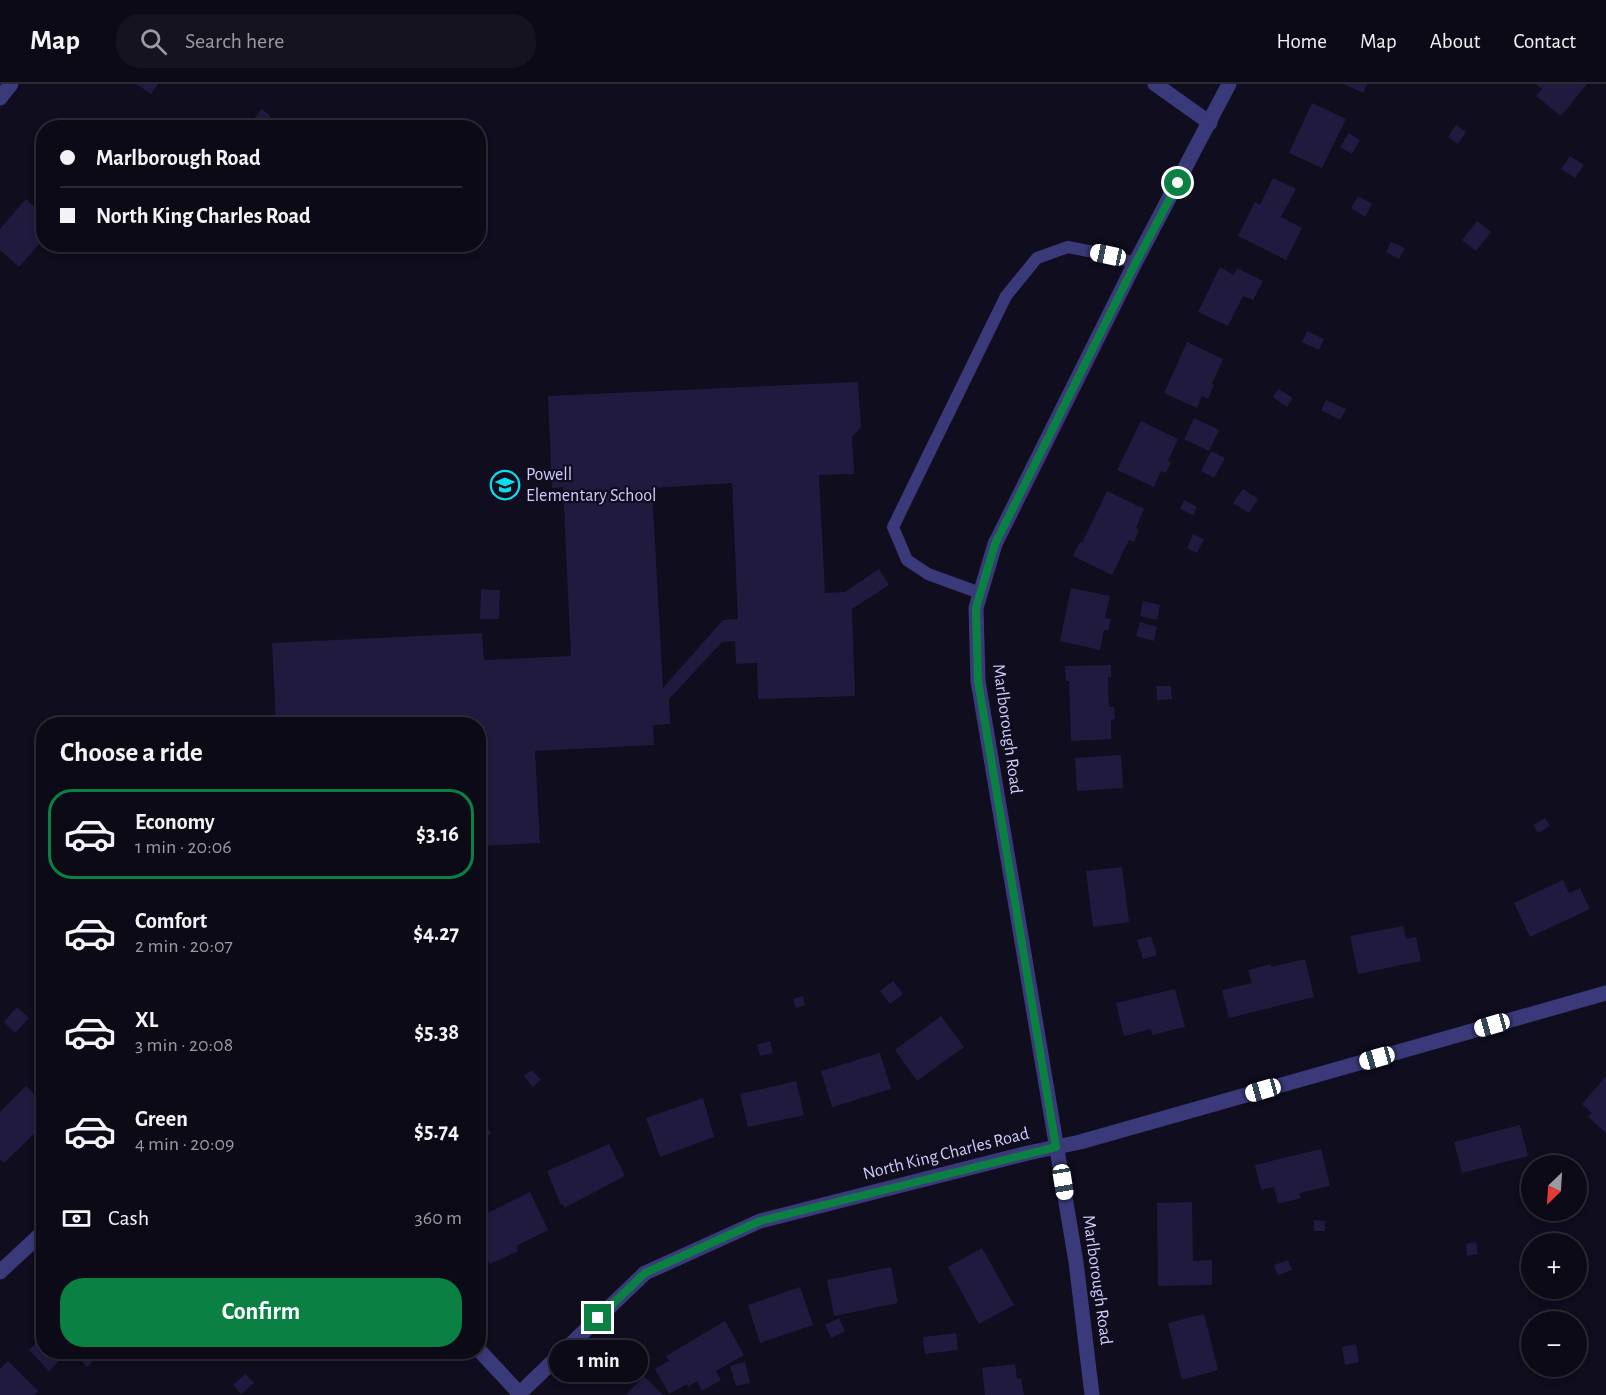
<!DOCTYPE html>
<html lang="en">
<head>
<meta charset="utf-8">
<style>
  body { margin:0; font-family:"Alegreya Sans",sans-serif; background:#14131f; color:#f1f3f6; height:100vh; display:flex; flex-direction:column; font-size:22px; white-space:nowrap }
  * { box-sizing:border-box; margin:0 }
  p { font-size:20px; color:#9a9aa1 }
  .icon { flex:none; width:33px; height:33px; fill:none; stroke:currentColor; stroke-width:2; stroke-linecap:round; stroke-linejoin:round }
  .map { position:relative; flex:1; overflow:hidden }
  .details { position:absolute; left:36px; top:633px; width:450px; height:642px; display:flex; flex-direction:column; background:#0b0a16; border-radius:24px; box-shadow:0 3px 9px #0003,0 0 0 2px #2b2b35 }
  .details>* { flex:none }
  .hud { position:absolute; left:36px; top:36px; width:450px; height:132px; border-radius:24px; box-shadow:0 3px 9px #0003,0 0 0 2px #2b2b35; display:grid; align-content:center; height:132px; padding:0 24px; background:#0b0a16 }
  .needle { width:39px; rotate:205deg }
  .fabs { position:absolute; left:1521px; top:1071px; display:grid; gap:12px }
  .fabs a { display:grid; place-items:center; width:66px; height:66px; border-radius:50%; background:#0b0a16; box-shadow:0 3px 9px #0003,0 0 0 2px #2b2b35; font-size:30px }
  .end { position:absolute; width:27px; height:27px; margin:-14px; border:8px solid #0b8043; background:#fff; box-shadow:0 0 0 3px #fff }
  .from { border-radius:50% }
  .bubble { position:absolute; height:42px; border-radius:21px; background:#0b0a16; box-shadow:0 3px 9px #0003,0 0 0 2px #2b2b35; font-size:20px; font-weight:600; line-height:42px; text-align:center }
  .car { position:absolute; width:18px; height:36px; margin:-18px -9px; border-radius:8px; box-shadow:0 0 4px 2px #0007; background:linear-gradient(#fff 24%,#345 0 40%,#fff 0 76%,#345 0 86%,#fff 0) }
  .hud b { display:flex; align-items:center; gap:21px; height:57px; font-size:22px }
  .hud b+b { border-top:2px solid #2b2b35 }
  .hud i { width:15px; height:15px; background:#f1f3f6 }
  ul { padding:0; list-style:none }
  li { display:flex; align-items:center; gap:18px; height:90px; margin:0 12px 9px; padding:0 12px; border:3px solid transparent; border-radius:24px }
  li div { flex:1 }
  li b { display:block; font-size:22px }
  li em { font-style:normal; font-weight:600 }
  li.on { border-color:#0b8043 }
  li>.icon { width:54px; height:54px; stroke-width:1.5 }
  h2 { padding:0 24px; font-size:27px; line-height:72px }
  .pay { display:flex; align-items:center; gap:15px; height:66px; padding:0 24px; font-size:22px }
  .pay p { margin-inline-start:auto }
  .primary-button { display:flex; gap:12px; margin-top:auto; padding:12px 24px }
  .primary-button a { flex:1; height:69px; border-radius:24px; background:#0b8043; color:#fff; font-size:24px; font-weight:600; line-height:69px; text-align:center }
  header { display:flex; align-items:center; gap:36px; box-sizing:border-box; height:84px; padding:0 30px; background:#0b0a16; border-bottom:2px solid #2b2b35 }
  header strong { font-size:28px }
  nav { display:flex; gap:33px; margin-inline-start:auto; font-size:21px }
  .search { width:420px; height:54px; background:#14131f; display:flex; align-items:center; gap:15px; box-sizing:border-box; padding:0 21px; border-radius:24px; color:#9a9aa1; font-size:22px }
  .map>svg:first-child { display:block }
</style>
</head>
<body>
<header>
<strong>Map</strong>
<div class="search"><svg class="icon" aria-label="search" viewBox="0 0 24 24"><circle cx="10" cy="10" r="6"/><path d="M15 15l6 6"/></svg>Search here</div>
<nav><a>Home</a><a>Map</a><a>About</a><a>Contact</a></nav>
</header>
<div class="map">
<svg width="1606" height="1311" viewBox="0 0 1606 1311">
  <rect width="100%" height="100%" fill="#0f0d1e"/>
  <!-- building -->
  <g fill="#201a3e" fill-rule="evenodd">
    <path d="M136,0H158L151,10Z"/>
    <path d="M1344,0H1367L1363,9Z"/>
    <path d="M1536,0H1587L1561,32L1536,12L1542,5Z"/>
    <path d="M1312,19L1346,35L1322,84L1289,69Z"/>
    <path d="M262,25L271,33L261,44L252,37Z"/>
    <path d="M92,34L106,44H86Z"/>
    <path d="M1456,41L1466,48L1458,60L1448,53Z"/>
    <path d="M1349,49L1360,56L1352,70L1340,63Z"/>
    <path d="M1570,72L1584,81L1575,94L1561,85Z"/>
    <path d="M1273,94L1296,105L1281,133L1302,144L1286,176L1238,152L1255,118L1260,121Z"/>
    <path d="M1358,112L1372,120L1365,133L1351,124Z"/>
    <path d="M26,115L40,128L44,124V158L42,157L19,183L0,166V145Z"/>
    <path d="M1477,137L1491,148L1476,167L1462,156Z"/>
    <path d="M1391,158L1405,164L1399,175L1386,168Z"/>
    <path d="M46,160H64L56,169Z"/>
    <path d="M1220,183L1234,191L1237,184L1263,197L1253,216L1243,212L1228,242L1198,228Z"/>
    <path d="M1307,247L1324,255L1319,266L1302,258Z"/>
    <path d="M1187,258L1223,275L1212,300L1214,301L1208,315L1202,312L1197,324L1164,309Z"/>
    <path d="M858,298L861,343L852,353L854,390L819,391L825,509L845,508L879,485L889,501L852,525L855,612L758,615L757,579L736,580L735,557L722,558L669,615L670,640L653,641L654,661L535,667L540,759L478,762V640H465V636L369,640H276L272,559L482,549L484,576L571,572L563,403L552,404L548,312ZM732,399L738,535L723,536L663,604L652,404Z"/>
    <path d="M1278,305L1293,314L1287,323L1273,313Z"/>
    <path d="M1326,316L1346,325L1340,336L1321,326Z"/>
    <path d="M1194,334L1219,346L1209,367L1184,355Z"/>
    <path d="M1141,337L1178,355L1168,377L1171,378L1166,389L1161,387L1154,403L1117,386Z"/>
    <path d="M1211,367L1225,374L1214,394L1201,387Z"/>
    <path d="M1243,405L1258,415L1249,429L1233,419Z"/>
    <path d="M1107,407L1144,425L1136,444L1139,445L1134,458L1129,456L1112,491L1073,472L1080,458L1082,459Z"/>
    <path d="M1184,416L1197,423L1193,431L1180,425Z"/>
    <path d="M1193,450L1204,455L1197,469L1187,464Z"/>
    <path d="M1071,504L1110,512L1105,534L1111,535L1108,547L1104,546L1100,566L1060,557Z"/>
    <path d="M481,505L500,506L499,535H480Z"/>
    <path d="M1143,517L1160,521L1157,536L1140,532Z"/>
    <path d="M1140,538L1157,543L1154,557L1136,552Z"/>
    <path d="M1111,581V593H1108L1109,623H1114L1115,635L1111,636V655L1071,657L1069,597H1066L1065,582Z"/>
    <path d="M1156,602H1171L1172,615L1157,616Z"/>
    <path d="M1121,671L1123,704L1077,707L1075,674Z"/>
    <path d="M1545,734L1550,742L1538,749L1533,741Z"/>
    <path d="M1122,783L1129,838L1093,843L1086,787Z"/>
    <path d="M1563,796L1569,809L1580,804L1590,825L1530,853L1514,819Z"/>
    <path d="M1403,842L1406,855L1416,853L1421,877L1358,890L1350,852Z"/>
    <path d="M1151,852L1157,871L1143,875L1137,856Z"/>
    <path d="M1305,875L1314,913L1229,934L1222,906L1252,899L1248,886L1271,880V883Z"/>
    <path d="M893,897L903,910L890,920L880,907Z"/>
    <path d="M1175,905L1185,943L1152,951L1151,945L1124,952L1116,919Z"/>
    <path d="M803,912L805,921L796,924L793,915Z"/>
    <path d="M17,923L29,934L15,949L4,938Z"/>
    <path d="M941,932L964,963L917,997L895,966Z"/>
    <path d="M770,957L773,969L760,972L757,961Z"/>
    <path d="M880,969L891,1005L832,1023L821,987Z"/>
    <path d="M532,986L541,996L533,1003L524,992Z"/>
    <path d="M1606,992V1049L1588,1033L1592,1029L1582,1020Z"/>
    <path d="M796,997L804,1031L748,1043L740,1010Z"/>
    <path d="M26,1002L44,1020V1040L4,1079L0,1075V1028Z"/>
    <path d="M703,1014L714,1053L660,1073L646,1034Z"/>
    <path d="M481,1036L491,1049L483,1056L478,1051V1038Z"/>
    <path d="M1520,1041L1528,1072L1462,1089L1454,1058Z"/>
    <path d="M609,1060L625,1092L564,1124L563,1120L561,1121L547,1087Z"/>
    <path d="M1321,1065L1330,1102L1299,1109L1301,1114L1278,1120L1274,1103L1261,1106L1255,1081Z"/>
    <path d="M530,1108L548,1146L516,1162L518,1167L490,1180L478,1157V1134Z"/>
    <path d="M1192,1118L1193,1177L1212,1176V1201L1158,1202L1157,1119Z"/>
    <path d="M1314,1136L1325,1137V1147H1314Z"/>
    <path d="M1476,1158L1478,1170L1467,1172L1466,1160Z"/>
    <path d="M982,1164L1014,1221L979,1240L948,1183Z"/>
    <path d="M1288,1176L1292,1186L1278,1191L1274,1181Z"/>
    <path d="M891,1183L898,1219L834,1232L827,1196Z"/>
    <path d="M800,1203L813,1241L760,1259L748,1221Z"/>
    <path d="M1204,1230L1218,1286L1182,1296L1168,1239Z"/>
    <path d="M839,1234L845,1247L831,1254L825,1241Z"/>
    <path d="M725,1237L744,1271L716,1287L721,1296L702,1307L697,1297L688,1303L687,1300L669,1310L655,1285L669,1277L666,1272Z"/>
    <path d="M44,1247V1268H103L87,1283L75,1269L65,1278L62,1274L49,1287L29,1266L43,1253L40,1250Z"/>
    <path d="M956,1249L958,1266L925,1270L923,1253Z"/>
    <path d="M1356,1260L1359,1278L1345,1281L1342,1263Z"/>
    <path d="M334,1268H349L342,1275Z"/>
    <path d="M8,1277L38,1307L34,1311H0V1285Z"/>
    <path d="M745,1278L750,1299L736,1302L730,1282Z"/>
    <path d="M1015,1280L1017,1295L1021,1294L1024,1311H985L982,1284Z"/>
    <path d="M245,1290L254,1299L241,1310L233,1301Z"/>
    <path d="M644,1292L663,1311H626Z"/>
  </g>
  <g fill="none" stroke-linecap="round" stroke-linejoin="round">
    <!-- service -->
    <path stroke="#3a3a7b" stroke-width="12" d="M980,509L928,490L907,476L893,443L1006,212L1037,174L1068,163L1108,171L1135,179"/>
    <!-- minor -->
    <g stroke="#3a3a7b" stroke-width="15">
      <path d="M1155,0L1210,39"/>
      <path d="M0,14L11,0"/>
      <path d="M0,1188L44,1147"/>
      <path d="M478,1265L520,1310"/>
      <path d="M518,1311L645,1189L760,1137L1028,1069L1080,1058L1606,909"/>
      <path d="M1092,1311L1076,1178L978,597L976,524L995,460L1135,179L1229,0"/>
    </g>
  </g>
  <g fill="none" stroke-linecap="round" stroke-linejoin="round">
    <!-- route -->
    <path stroke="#0b8043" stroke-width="8" d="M598,1234L645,1189L760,1137L1056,1063L978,597L976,524L995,460L1135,180L1178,99"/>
  </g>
  <!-- icons -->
  <defs>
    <g id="school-ring" transform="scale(1.5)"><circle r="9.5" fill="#0f0d1e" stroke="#09deec" stroke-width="1.5"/><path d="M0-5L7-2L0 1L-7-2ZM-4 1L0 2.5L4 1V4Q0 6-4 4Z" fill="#09deec"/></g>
  </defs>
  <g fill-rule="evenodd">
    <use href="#school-ring" x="505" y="401"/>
  </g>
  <g text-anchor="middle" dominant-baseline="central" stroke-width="4.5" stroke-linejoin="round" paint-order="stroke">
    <!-- poi labels -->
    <g font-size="18" fill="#cfccfd" stroke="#0f0d1e" text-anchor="start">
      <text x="526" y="391">Powell<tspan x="526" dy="21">Elementary School</tspan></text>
    </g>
    <!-- street labels -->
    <g font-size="18" fill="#cfccfd" stroke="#0f0d1e">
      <text transform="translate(1007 645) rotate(82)">Marlborough Road</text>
      <text transform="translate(946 1070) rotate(-14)">North King Charles Road</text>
      <text transform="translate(1097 1196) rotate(82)">Marlborough Road</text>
    </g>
  </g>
</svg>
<div class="fabs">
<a><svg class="needle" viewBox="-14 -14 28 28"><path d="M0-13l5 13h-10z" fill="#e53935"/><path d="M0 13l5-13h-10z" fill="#9a9aa1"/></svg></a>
<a>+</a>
<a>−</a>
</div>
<i class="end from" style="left:1178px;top:99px"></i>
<i class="end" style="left:598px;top:1234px"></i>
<div class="bubble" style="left:549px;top:1256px;width:99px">1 min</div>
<i class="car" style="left:1108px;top:171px;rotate:282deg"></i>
<i class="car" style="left:1492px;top:941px;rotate:254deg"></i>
<i class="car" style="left:1377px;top:974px;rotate:254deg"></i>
<i class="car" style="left:1263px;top:1006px;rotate:254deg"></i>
<i class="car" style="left:1063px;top:1098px;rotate:171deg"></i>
<div class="hud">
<b><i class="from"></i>Marlborough Road</b>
<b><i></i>North King Charles Road</b>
</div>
<section class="details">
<h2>Choose a ride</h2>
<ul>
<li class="on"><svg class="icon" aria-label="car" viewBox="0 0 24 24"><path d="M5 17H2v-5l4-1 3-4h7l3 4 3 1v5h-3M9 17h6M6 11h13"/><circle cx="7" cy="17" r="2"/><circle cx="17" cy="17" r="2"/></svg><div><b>Economy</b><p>1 min · 20:06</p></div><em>$3.16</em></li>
<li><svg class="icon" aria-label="car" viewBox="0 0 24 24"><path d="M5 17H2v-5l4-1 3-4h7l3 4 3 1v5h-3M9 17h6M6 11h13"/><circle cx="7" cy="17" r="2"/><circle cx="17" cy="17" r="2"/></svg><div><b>Comfort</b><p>2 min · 20:07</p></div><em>$4.27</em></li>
<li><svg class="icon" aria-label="car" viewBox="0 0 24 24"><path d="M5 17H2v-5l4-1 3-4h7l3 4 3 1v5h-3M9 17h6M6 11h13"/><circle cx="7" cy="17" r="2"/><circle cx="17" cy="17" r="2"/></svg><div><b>XL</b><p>3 min · 20:08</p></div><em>$5.38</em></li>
<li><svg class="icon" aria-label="car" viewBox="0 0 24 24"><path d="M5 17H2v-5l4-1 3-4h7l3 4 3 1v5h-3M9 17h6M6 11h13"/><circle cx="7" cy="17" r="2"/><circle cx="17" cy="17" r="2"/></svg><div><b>Green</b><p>4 min · 20:09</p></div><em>$5.74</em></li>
</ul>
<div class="pay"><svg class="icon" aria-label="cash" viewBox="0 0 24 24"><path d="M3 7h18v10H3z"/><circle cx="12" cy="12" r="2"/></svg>Cash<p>360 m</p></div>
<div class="primary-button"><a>Confirm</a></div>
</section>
</div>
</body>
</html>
